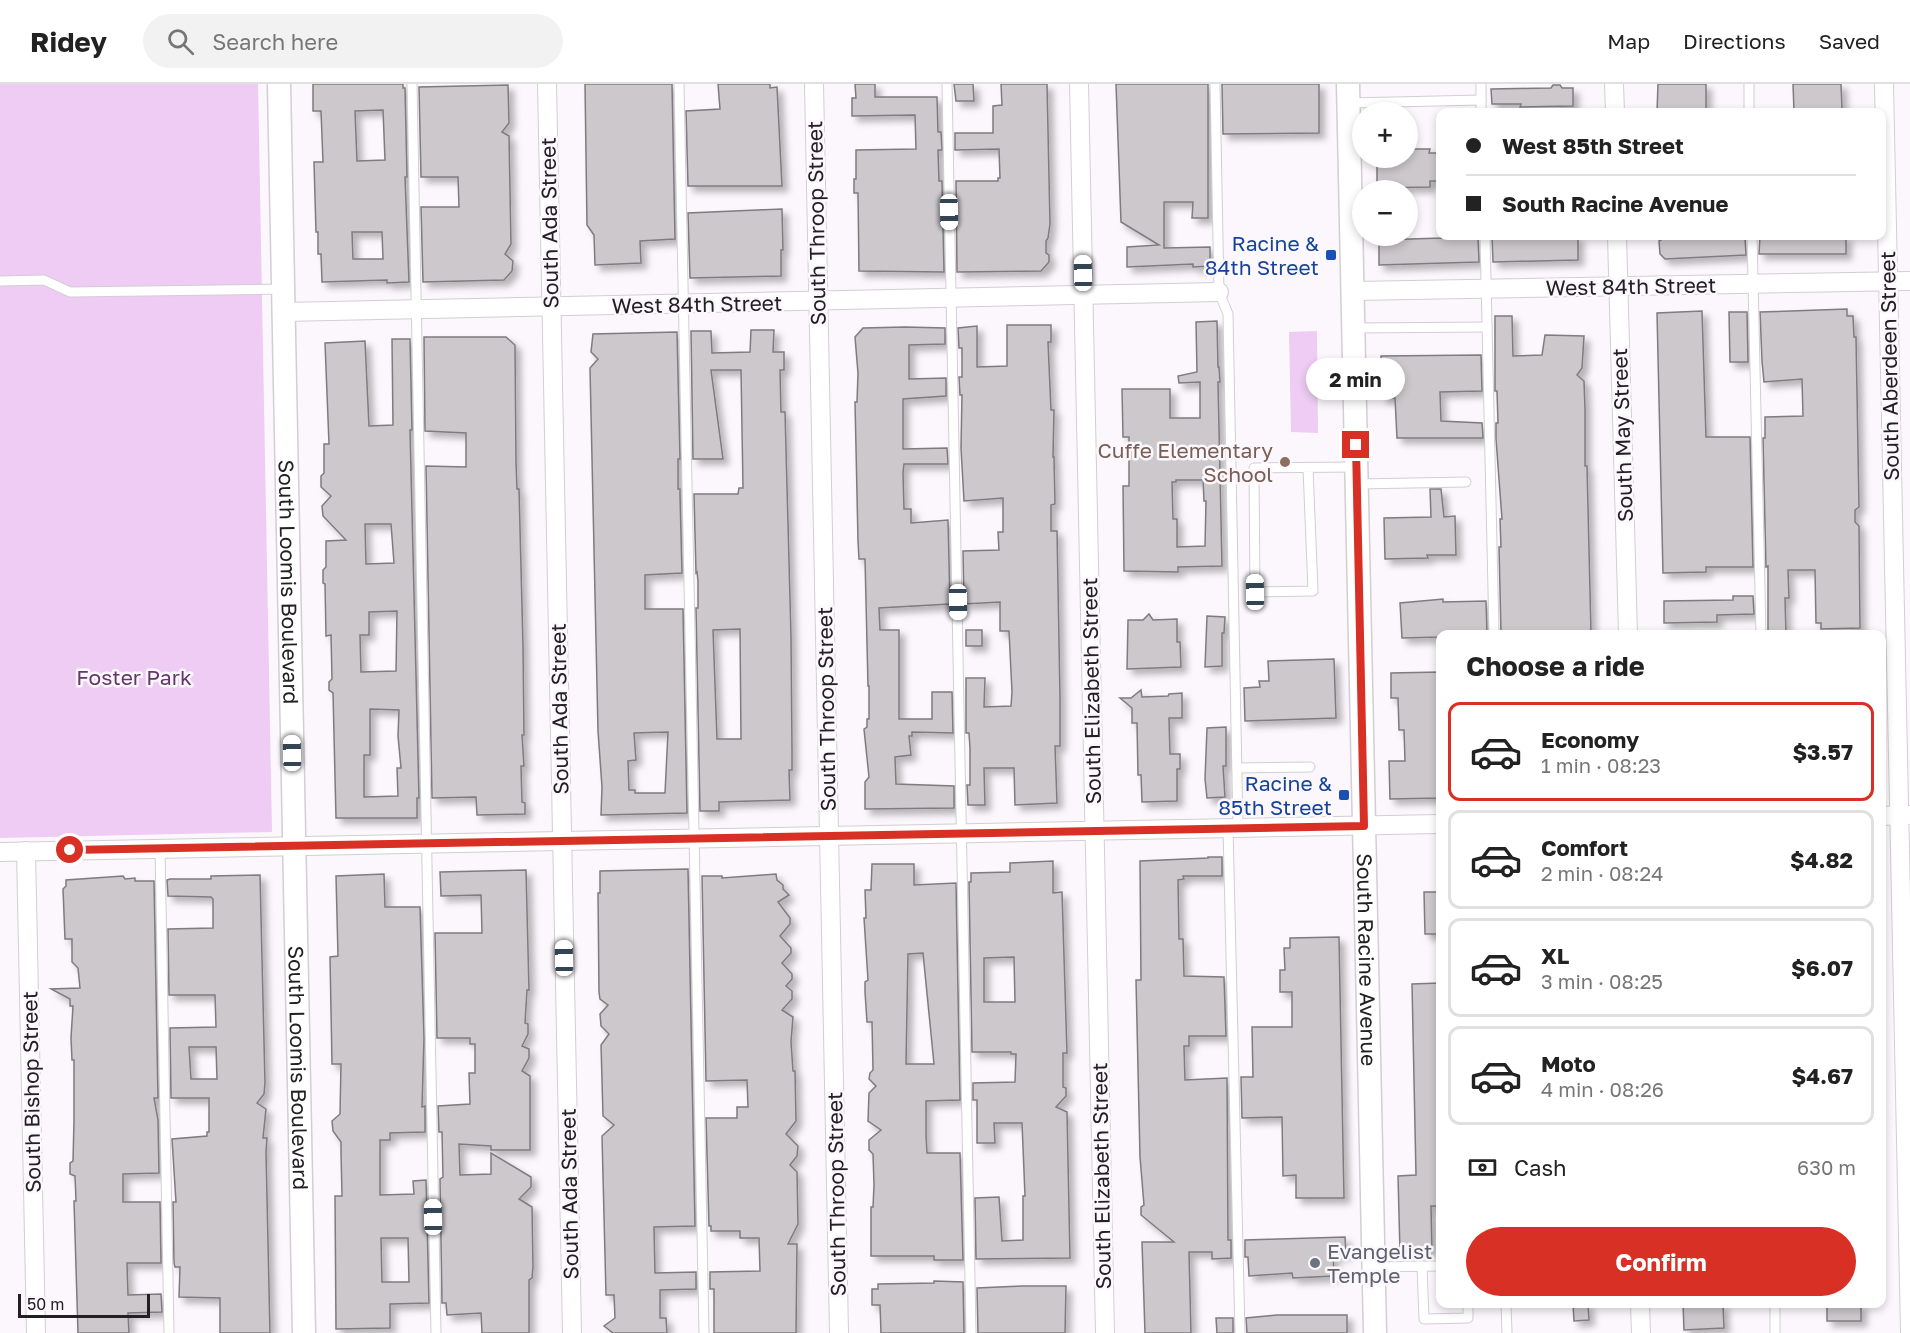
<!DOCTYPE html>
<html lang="en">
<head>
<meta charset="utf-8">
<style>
  body { margin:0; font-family:"Golos Text",sans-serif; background:#f2f2f2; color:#222; height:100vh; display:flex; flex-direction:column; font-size:22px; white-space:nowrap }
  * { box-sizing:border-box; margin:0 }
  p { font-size:20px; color:#767676 }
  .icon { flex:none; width:33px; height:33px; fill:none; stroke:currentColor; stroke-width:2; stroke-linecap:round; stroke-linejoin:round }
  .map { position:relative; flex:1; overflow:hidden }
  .panel { position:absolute; left:1436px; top:546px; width:450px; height:678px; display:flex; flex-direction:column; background:#fff; border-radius:12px; box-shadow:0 3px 9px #0003 }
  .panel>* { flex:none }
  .hud { position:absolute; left:1436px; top:24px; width:450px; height:132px; border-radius:12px; box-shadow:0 3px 9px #0003; display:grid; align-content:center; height:132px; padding:0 30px; background:#fff }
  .buttons { position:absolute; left:1352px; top:18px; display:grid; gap:12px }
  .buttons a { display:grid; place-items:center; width:66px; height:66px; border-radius:50%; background:#fff; box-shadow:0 3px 9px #0003; font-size:30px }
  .scale { position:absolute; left:18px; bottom:15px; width:132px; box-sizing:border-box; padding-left:6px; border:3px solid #222022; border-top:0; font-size:16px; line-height:21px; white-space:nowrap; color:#222022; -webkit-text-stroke:4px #fbf7fc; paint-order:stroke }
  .end { position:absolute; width:27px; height:27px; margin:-14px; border:8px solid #d93025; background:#fff; box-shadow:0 0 0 3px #fff }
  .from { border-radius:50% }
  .bubble { position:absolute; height:42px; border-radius:21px; background:#fff; box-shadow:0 3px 9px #0003; font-size:20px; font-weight:700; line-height:42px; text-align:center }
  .car { position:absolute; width:18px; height:36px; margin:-18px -9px; border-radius:8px; box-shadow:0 0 4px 2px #0007; background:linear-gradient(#fff 24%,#345 0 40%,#fff 0 76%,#345 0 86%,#fff 0) }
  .hud b { display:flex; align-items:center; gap:21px; height:57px; font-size:22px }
  .hud b+b { border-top:2px solid #e0e0e0 }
  .hud i { width:15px; height:15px; background:#222 }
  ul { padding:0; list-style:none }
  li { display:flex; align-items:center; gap:18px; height:99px; margin:0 12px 9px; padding:0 18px; border:3px solid #e0e0e0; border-radius:12px }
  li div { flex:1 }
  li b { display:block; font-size:22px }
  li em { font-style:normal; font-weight:700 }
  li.selected { border-color:#d93025 }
  li>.icon { width:54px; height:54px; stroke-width:1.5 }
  h2 { padding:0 30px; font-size:27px; line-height:72px }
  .pay { display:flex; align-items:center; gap:15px; height:66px; padding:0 30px; font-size:22px }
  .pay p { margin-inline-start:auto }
  .button { display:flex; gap:12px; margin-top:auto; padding:12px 30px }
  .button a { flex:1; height:69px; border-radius:36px; background:#d93025; color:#fff; font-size:24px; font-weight:700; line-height:69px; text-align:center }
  header { display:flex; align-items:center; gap:36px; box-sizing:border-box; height:84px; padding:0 30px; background:#fff; border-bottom:2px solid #e0e0e0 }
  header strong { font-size:28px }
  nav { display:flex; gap:33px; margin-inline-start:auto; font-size:21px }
  .search { width:420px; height:54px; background:#f2f2f2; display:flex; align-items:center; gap:15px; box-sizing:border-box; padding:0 21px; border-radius:33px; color:#767676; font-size:22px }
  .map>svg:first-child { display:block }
</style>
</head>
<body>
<header>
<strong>Ridey</strong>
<div class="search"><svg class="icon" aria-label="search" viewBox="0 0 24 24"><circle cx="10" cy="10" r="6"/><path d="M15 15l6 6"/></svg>Search here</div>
<nav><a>Map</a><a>Directions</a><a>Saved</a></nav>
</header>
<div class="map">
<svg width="1910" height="1249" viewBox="0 0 1910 1249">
  <defs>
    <filter id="shadow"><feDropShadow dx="5.5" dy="5.5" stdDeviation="3" flood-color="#0004"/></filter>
  </defs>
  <rect width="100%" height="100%" fill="#fbf7fc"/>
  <!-- green -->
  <g fill="#eeccf3">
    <path d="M0,0H258L272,748L0,754Z"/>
    <path d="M1317,247L1318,349L1291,348L1289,248Z"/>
  </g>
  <!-- building -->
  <g fill="#ccc8cc" stroke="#7f7b7f" stroke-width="1.5" fill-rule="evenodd" filter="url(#shadow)">
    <path d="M313,0H403V4H405L407,93H405L409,198L387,199V196L322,198L321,170H318V148H316L314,78H323L321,27H313ZM383,26L385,76L357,77L355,27ZM352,148H382L383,175H353Z"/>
    <path d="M585,0H672L675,155L640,157L641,179L595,181L594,151L587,141Z"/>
    <path d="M718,0H770V4L777,3L782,102H688L686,27L720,25Z"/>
    <path d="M855,0H875V13H937L938,48H941L942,66H938L939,97H942L944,188L859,187L858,109H854V95H856V66L916,65L915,31L852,32V14H856Z"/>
    <path d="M954,0H973L974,17H956Z"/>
    <path d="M1001,0H1047L1050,140L1048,154L1046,157V169L1049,171V178L1041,187L957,188L956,97H998V94H1000L999,65L955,66V49H993V22L1002,21Z"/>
    <path d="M1116,0H1208V134H1192L1193,118H1164V164L1210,163V182L1193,183V180L1127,183V163L1159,161L1121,138Z"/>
    <path d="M1222,0H1319V49L1223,50Z"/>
    <path d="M1658,0H1706V28H1657Z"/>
    <path d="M1793,0H1841L1842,25L1794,27Z"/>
    <path d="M508,1L509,39L502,48L509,52L511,160L505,170L513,177L512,187L504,196L423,198L421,123H459L458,93H421L419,3Z"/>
    <path d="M1553,1H1560L1562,4H1573V22L1520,23L1521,20H1492L1491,5L1551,4Z"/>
    <path d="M1407,65H1430L1429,69H1440V97H1430V103L1377,104V74H1407Z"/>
    <path d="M782,125L783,166H781V192L690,194L688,129Z"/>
    <path d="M1442,152H1459V155L1478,154L1479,178L1379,181V156L1442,154Z"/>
    <path d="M1492,152H1578V176L1493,178Z"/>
    <path d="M1708,152V155L1745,154L1746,171L1665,175L1660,170L1659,157L1664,154Z"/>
    <path d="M1760,152H1846V170H1759Z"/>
    <path d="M1847,225V232H1853L1854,253H1856L1859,423L1855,426V438L1859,442L1860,544L1821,545V539H1816L1815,486H1788L1789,514H1785L1786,550H1768V482L1766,483L1763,354H1765V333L1803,332L1802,295L1764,298L1762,277L1760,228Z"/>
    <path d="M1702,227L1706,353H1750L1753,483H1706V488L1663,489L1657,229Z"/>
    <path d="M1729,228H1747L1748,278H1730Z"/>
    <path d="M1495,232H1512L1513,272L1542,271L1545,251L1584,252L1582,284L1577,291L1584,297L1585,325V382H1587L1591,549H1518V550H1501L1499,463H1501L1500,435H1502L1496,355V339H1498L1497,307H1495Z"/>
    <path d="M1217,237L1218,283H1219L1220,298H1218L1222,482L1178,483V488L1124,487L1123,402H1129V353H1123L1122,305H1170V334H1200V298L1179,299L1178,292L1197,288L1196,238ZM1176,396H1203L1204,417H1206L1205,462L1177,463V435H1173L1172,398H1176Z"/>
    <path d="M1007,241H1051V258H1048L1051,326H1054L1053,373H1054L1055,420L1051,421V447H1057L1060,613V662H1055L1057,719L1015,721L1014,684H984L985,721H968L967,701H970V664L969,649H966V594H985L984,623L1011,622L1012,608L1009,547H1000V518L964,520L963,467L999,466L998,448H1003V414L964,417L961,364L962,311H960L959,293H962V264H959L958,244L977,242V283L1007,282Z"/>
    <path d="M905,243L945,244V260L909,261V295L946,294V312L903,315V365L947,364L948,380H904L903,389L904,425H911V439L948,436L950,520L879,524L880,546H899V635H932V608H952L953,649L912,648V652H909L911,671L895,673L896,700L954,702V724L865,725V698L869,693L864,645L867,643V635H869V602H868L865,475H859L858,457L855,318H857L858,289L855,253L863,244Z"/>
    <path d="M751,246H774L773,268H784V286H780L781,328H785L791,552L792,667V686H789L790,716L719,718V727H700L696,524H698V497L697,488L696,489L694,410H738L739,404H743L741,286H711L723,375H693L691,247H711L712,269L750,268ZM740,545L741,655H717L713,546Z"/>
    <path d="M677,248L680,375H678V405H680V411L682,489L645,491V525H683L687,729L601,731L602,703L598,647L590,284L598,275L591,268L593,250ZM668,648L665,709H635V706H629L628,677L636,676L634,649Z"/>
    <path d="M424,253H506L515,261L516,378L517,405H519L523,562L524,651H522L524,682H521L522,718L525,719V730L477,731L476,713L432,714L426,382L466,383V349L425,347Z"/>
    <path d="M392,255H410L412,346H410L419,714H417V734H336L333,609L329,606V598L332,595L331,551L326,552L325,500L323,499V486L326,483V457L346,456L323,432L322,422L331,412L321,403V392L324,389V360H329L325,259L365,257L369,342L393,341ZM365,440H391L394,479L366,480ZM397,527L396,587L361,588L360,551H369V528ZM370,625L399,626L398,652L401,684H397L398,712L364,713V671H370Z"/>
    <path d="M1481,271L1482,307L1440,308L1441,337L1482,339L1483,354H1397L1395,314H1382L1381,272Z"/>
    <path d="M1430,405H1441L1444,433L1455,432L1456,471H1427L1428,474L1385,475L1384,434L1431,433Z"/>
    <path d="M1733,512H1753L1754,530L1717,531V538L1664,539V517L1733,516Z"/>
    <path d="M1443,515V518L1486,517L1487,550H1440V553L1402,554L1400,519Z"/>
    <path d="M1149,530L1153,536L1177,535V558H1180L1181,583L1127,585L1128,536H1143Z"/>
    <path d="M1207,532L1225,533L1224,549H1222V582L1205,583Z"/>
    <rect x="966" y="546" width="16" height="16"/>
    <path d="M1334,575L1336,634L1245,637L1244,604L1260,603L1259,597H1269L1268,577Z"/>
    <path d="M1440,588V614H1437L1440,714L1390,715L1389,677H1405L1404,646H1399L1398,614H1391V589Z"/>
    <path d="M1141,606L1142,613L1168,612L1169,610L1182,609V634H1169L1170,670H1180V685H1177V717L1142,718L1141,691H1138L1137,639H1132V624L1120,614H1131Z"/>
    <path d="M1226,643V682H1223L1225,713L1207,714L1205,695L1207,644Z"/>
    <path d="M1208,773H1222V792H1183L1184,795L1178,796L1179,855H1183L1184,892L1224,893L1226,952H1189V962H1184L1185,996L1227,994L1228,1156H1231V1174L1212,1175V1168H1189L1191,1249H1145L1142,1158H1174L1141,1131V1123L1144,1121L1140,1073L1136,896H1141L1140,777L1208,774Z"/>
    <path d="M1053,777V809L1062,808L1067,969H1063V1003L1066,1004V1012L1056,1023L1067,1028L1070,1174L976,1175L975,1114L999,1113L1002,1157L1023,1156V1112H1025L1022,1039H994L995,1059H977V1016H973V999L1015,998L1016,970H1011V968H972L969,798H971V789L1010,788V779ZM1014,873L1015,918H984V874Z"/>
    <path d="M872,780H914V801L956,799L960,1016L926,1017V1051L927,1069H960L963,1176H934V1172H871V1123H873L874,1101L873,1070L869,1066V1056L881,1046L868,1037L869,1009L876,1002L869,995L870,989L873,986L872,938H867L865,908V898L868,896L864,834H866L865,806H871ZM923,869L934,980H906L908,870Z"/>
    <path d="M688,785L695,1142L654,1143L655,1189L696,1188V1205L660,1206V1234H666L667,1249H613L604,1242L615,1234L614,1211H606L602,1052L614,1041L603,1032L601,961L609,950L601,942L600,930L608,921L600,915L599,908L598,809H600V787Z"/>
    <path d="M526,786L529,906H527L525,939L528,940V950L522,962L529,965V974L522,987L530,992V1066H491V1062L459,1060L460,1091L491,1090V1069L531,1093V1103L519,1115L532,1123L533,1183L532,1194L529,1196V1249H482L481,1229L447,1231L446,1219H442L440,1095L443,1093L442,1048H439L438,1022L470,1020L469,989H475V960H470V954H437L435,849H482L481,811L441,812L440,788Z"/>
    <path d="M384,790L385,823H420L424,954L422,1023L425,1022V1048L390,1049V1056H380V1111L414,1110L413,1097L426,1096L429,1219L390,1220V1244L336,1245L335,1112H342L341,1069V1058L333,1047L332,1037L340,1030L341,980H332L330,873L338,872L336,792ZM381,1154H408L409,1198H382Z"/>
    <path d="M776,790L777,796L783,801V805L789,811L778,818L790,834V840L780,852L791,864V869L782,879L792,890V895L786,902L792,907V915L782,926L793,933L791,958L793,987H795L796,1037L786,1050L798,1062L797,1072L790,1081L797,1088L798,1140L788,1160H797L796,1249H714V1205H710V1188L760,1187L759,1154H740V1147H711V1142H709L706,1034H737V1023H748L747,996L706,997L702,792H722V794Z"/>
    <path d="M260,791L265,999L264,1010L257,1019L266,1025L263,1054H267L266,1068L270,1249H220V1214L179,1213L180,1183H175L174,1179L173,1118H176L172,1055L207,1052V1048H209V1014H171L170,944L216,943L215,911H169L168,845L213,844V815L211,813L168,812L167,796L170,795H211V792ZM189,963H216L217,995H191Z"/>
    <path d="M123,792L125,795L135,794V797H154L158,1014H154L158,1036L159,1089L123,1090V1118H160L161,1179H127L128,1211L161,1210L162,1228L128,1229L129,1249H78L74,1117H76L75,1092L70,1090V1079L73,1077L74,1037V976H72L71,954L73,922H70V915L51,905L80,904L78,884L72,878V855H65L63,805L66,802V796Z"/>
    <path d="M1424,808H1440V850H1425Z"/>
    <path d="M1339,853L1344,1114H1296V1091L1283,1092L1282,1033L1242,1034L1241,993H1253L1252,943H1292V908H1280V886H1285L1284,864H1290V854Z"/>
    <path d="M1440,899V1122H1431L1432,1167L1400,1168L1398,1092L1416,1091L1412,900Z"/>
    <path d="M1345,1153L1346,1170L1333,1171L1334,1192L1293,1194L1292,1189L1249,1192L1248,1173H1245V1156Z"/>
    <path d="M934,1197L963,1198L964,1249H881L880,1221H872V1205H878V1200L934,1199Z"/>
    <path d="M1022,1202H1066L1065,1249H978L977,1204Z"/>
    <path d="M1573,1220H1588L1589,1236L1574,1237Z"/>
    <path d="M1683,1220H1723L1724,1244L1684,1246Z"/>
    <rect x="1827" y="1220" width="34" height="17"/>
    <path d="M1277,1231H1347V1249H1247L1246,1234Z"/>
    <path d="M1216,1234H1233V1249H1217Z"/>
  </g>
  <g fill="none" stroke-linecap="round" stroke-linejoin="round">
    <!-- service casing -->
    <g stroke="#d2ced3" stroke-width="11">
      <g id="service">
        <path d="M412,0L436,1249"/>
        <path d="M679,0L704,1249"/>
        <path d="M947,0L971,1249"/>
        <path d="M1215,0L1219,208L1228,230L1238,744"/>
        <path d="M1481,0V28"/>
        <path d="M1749,0V28"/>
        <path d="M1349,19L1481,16"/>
        <path d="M1485,152L1494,550"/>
        <path d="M1752,152L1761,550"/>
        <path d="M0,197L44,196L70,208L283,205"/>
        <path d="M1354,244L1487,243"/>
        <path d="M1308,384L1313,507L1255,508L1254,384L1356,383"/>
        <path d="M1357,400L1466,398"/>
        <path d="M1237,684L1310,683"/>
        <path d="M1228,744L1240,1249"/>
        <path d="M160,765L169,1249"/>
        <path d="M1422,1182L1424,1235L1468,1234V1220"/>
        <path d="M1373,1183L1440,1182"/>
        <path d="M1506,1220L1507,1249"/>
        <path d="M1775,1220V1249"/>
      </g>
    </g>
    <!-- minor casing -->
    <g stroke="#d2ced3" stroke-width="20">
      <g id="minor">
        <path d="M547,0L572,1249"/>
        <path d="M814,0L839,1249"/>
        <path d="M1079,0L1105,1249"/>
        <path d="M1614,0L1615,28"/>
        <path d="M1884,0L1910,1248"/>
        <path d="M1617,152L1628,550"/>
        <path d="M1353,207L1910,197"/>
        <path d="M283,228L1219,208"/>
        <path d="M1881,732L1910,731"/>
        <path d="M26,767L36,1249"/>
        <path d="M0,768L1440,740"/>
        <path d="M1640,1220L1641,1249"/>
      </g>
    </g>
    <!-- tertiary casing -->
    <g stroke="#d2ced3" stroke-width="25">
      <g id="tertiary">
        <path id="s1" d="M279,0L304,1249"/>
        <path id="s2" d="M1348,0L1375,1249"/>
      </g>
    </g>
    <!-- service -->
    <use href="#service" stroke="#fff" stroke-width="9"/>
    <!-- minor -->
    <use href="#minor" stroke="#fff" stroke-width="18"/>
    <!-- tertiary -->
    <use href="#tertiary" stroke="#fff" stroke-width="22"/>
  </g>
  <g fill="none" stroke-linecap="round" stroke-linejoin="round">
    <!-- route -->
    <path stroke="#d93025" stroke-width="8" d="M70,766L1364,742L1356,361"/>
  </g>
  <!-- markers -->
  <g fill="#1a4fb4" stroke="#fbf7fc" stroke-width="2">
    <rect x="1325" y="165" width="12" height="12" rx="3"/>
    <rect x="1338" y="705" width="12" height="12" rx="3"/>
  </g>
  <circle fill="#8d6e63" stroke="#fbf7fc" stroke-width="2" cx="1285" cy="378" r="6"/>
  <circle fill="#6b7280" stroke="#fbf7fc" stroke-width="2" cx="1315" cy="1179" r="6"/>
  <g text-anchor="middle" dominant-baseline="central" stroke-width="5" stroke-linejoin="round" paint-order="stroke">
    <!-- street labels -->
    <g font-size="21" fill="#222022" stroke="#fbf7fc">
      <text transform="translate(549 139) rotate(-91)">South Ada Street</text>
      <text transform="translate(816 139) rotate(-91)">South Throop Street</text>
      <text transform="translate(1631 202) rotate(-1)">West 84th Street</text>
      <text transform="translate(697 220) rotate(-1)">West 84th Street</text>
      <text transform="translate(1889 282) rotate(-91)">South Aberdeen Street</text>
      <text transform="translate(1622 351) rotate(-92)">South May Street</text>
      <text stroke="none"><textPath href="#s1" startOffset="498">South Loomis Boulevard</textPath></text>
      <text transform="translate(1091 607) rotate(-91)">South Elizabeth Street</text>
      <text transform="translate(559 625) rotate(-91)">South Ada Street</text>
      <text transform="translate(826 625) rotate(-91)">South Throop Street</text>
      <text stroke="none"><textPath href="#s2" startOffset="876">South Racine Avenue</textPath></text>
      <text stroke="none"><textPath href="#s1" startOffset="984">South Loomis Boulevard</textPath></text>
      <text transform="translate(31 1008) rotate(-91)">South Bishop Street</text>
      <text transform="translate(1101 1092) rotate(-91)">South Elizabeth Street</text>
      <text transform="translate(569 1110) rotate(-91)">South Ada Street</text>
      <text transform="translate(836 1110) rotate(-91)">South Throop Street</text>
    </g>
    <!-- transit labels -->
    <g font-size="21" fill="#164399" stroke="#fbf7fc" text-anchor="end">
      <text x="1319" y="159">Racine &amp;<tspan x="1319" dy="24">84th Street</tspan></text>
      <text x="1332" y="699">Racine &amp;<tspan x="1332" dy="24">85th Street</tspan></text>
    </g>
    <!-- education labels -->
    <g font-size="21" fill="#785e54" stroke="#fbf7fc" text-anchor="end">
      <text x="1273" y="366">Cuffe Elementary<tspan x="1273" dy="24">School</tspan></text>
    </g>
    <!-- park labels -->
    <g font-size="21" fill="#65366c" stroke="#fbf7fc">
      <text x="134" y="593">Foster Park</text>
    </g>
    <!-- worship labels -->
    <g font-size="21" fill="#5b616d" stroke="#fbf7fc" text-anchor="start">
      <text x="1327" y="1167">Evangelist<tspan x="1327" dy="24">Temple</tspan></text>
    </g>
  </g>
</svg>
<div class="buttons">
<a>+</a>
<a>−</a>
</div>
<div class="scale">50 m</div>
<i class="end from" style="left:70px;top:766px"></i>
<i class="end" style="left:1356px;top:361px"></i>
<div class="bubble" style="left:1306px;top:274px;width:99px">2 min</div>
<i class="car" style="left:949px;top:128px;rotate:179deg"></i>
<i class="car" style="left:1083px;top:189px;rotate:359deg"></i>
<i class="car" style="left:1255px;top:508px;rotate:359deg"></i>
<i class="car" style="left:958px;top:518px;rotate:179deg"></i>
<i class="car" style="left:292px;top:669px;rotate:359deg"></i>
<i class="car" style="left:564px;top:874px;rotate:359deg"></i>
<i class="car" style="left:433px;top:1133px;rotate:359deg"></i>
<div class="hud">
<b><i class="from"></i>West 85th Street</b>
<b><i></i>South Racine Avenue</b>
</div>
<section class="panel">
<h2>Choose a ride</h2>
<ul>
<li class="selected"><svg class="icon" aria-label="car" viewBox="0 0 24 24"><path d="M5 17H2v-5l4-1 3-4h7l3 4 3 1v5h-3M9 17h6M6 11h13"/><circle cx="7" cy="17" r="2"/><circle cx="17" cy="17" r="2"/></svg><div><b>Economy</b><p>1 min · 08:23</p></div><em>$3.57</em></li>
<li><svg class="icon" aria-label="car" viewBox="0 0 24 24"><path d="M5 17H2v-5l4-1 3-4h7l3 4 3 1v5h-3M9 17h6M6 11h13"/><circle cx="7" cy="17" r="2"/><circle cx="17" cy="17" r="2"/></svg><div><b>Comfort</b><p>2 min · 08:24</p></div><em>$4.82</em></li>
<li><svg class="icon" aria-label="car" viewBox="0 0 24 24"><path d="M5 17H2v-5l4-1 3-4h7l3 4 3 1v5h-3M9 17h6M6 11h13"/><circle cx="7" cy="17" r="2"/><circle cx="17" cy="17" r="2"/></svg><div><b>XL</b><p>3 min · 08:25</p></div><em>$6.07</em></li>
<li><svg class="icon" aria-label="car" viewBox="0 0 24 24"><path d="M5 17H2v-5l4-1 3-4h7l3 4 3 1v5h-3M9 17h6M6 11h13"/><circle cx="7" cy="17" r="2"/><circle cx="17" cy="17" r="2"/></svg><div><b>Moto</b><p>4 min · 08:26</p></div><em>$4.67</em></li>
</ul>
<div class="pay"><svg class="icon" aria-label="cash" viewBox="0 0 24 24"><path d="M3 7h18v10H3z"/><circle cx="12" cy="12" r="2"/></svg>Cash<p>630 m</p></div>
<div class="button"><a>Confirm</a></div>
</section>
</div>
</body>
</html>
